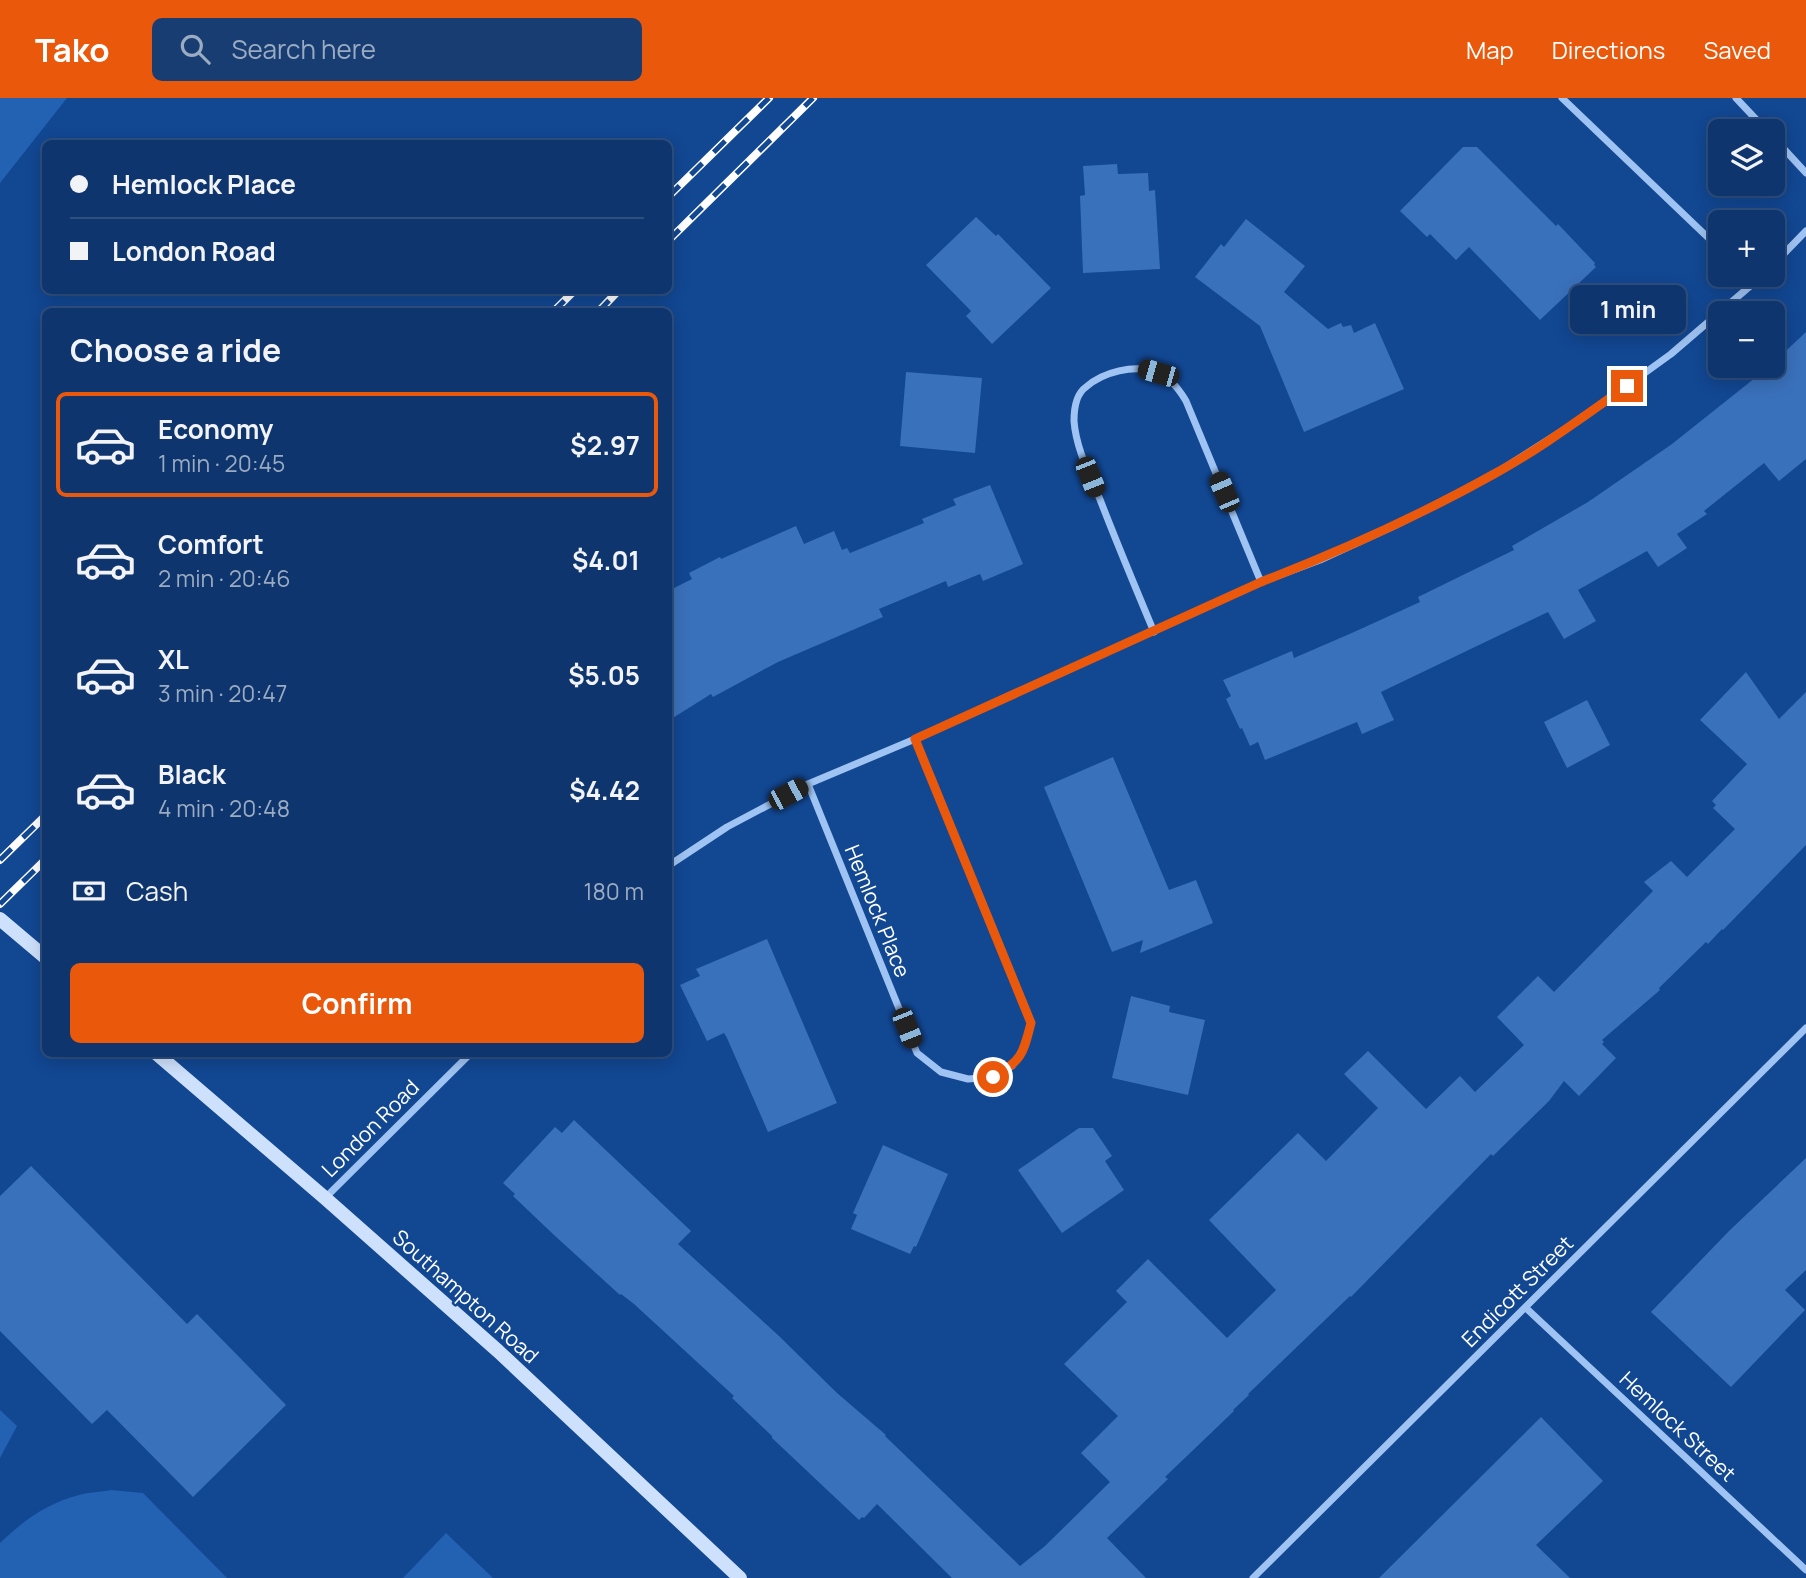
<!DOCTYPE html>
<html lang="en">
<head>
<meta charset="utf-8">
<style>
  body { margin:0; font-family:Manrope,sans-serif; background:#173d73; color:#f1f3f6; height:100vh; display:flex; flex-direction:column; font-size:26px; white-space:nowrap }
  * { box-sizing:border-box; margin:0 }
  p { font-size:23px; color:#9babc2 }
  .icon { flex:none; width:38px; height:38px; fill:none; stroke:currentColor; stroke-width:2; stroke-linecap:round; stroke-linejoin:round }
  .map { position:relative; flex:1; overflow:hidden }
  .side { position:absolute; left:42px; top:210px; width:630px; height:749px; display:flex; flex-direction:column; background:#0e356e; border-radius:10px; box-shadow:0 4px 18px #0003,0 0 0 2px #2e5081 }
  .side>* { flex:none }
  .banner { position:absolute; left:42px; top:42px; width:630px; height:154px; border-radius:10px; box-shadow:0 4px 18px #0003,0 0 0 2px #2e5081; display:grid; align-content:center; height:154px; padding:0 28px; background:#0e356e }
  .buttons { position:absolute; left:1708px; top:21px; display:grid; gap:14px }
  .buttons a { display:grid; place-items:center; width:77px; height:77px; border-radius:10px; background:#0e356e; box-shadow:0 4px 18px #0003,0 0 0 2px #2e5081; font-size:35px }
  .end { position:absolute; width:32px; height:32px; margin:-16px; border:9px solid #ea580c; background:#fff; box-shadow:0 0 0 4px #fff }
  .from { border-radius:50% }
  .bubble { position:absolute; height:49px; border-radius:10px; background:#0e356e; box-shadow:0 4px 18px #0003,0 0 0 2px #2e5081; font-size:23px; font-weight:700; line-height:49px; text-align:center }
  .car { position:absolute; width:21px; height:42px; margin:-21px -10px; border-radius:9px; box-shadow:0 0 5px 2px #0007; background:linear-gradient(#222 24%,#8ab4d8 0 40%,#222 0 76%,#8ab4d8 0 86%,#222 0) }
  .banner b { display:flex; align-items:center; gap:24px; height:66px; font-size:26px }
  .banner b+b { border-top:2px solid #2e5081 }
  .banner i { width:18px; height:18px; background:#f1f3f6 }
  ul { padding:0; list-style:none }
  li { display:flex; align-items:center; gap:21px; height:105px; margin:0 14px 10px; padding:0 14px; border:4px solid transparent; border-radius:10px }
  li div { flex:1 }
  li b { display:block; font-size:26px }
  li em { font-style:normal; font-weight:700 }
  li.selected { border-color:#ea580c }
  li>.icon { width:63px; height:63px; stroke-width:1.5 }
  h2 { padding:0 28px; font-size:32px; line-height:84px }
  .pay { display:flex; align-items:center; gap:18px; height:77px; padding:0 28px; font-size:26px }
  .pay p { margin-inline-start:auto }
  .button { display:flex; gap:14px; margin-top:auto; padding:14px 28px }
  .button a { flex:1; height:80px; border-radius:10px; background:#ea580c; color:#fff; font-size:28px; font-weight:700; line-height:80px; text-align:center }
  header { display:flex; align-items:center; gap:42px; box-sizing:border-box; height:98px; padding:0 35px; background:#ea580c; color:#fff }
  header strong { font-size:33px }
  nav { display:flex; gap:38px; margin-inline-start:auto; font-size:24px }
  .search { width:490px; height:63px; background:#173d73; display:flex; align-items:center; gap:18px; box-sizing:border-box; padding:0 24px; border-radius:10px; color:#9babc2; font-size:26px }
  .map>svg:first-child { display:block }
</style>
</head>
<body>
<header>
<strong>Tako</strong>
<div class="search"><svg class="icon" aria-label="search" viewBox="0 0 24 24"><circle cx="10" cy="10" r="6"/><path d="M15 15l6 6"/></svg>Search here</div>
<nav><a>Map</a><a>Directions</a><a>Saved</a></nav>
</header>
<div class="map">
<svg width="1806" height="1480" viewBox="0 0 1806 1480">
  <rect width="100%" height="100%" fill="#124792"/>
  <!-- green -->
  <g fill="#2361b2">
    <path d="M0,0H67L0,85Z"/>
    <path d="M0,1312L17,1328L0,1360Z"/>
    <path d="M111,1392L143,1395L227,1480H0V1445C23,1423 47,1405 79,1397C89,1394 101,1394 111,1392Z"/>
    <path d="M446,1435L493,1480H403Z"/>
  </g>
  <!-- building -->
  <g fill="#3a71bb">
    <path d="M1463,49H1477L1556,128L1558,126L1595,165L1594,167L1596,169L1540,222L1469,149L1456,162L1430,136L1427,139L1400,113Z"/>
    <path d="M1117,66L1118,76L1148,75L1149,93L1155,92L1160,171L1083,175L1080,98L1085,97L1083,68Z"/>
    <path d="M976,119L996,138L998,136L1051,190L992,246L966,218L971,213L926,167Z"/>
    <path d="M1246,121L1305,168L1284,194L1328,231L1341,225L1343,229L1351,227L1354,235L1375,225L1404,291L1304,334L1260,228L1195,179L1221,146L1224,149Z"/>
    <path d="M1806,234V361L1779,383L1764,365L1704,413L1707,416L1677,436L1687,450L1658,469L1647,453L1578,492L1596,523L1564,541L1548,514L1381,594L1394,622L1362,636L1357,624L1265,662L1258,644L1250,648L1242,630L1240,631L1226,601L1231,598L1223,582L1292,553L1294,560L1354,534L1420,504L1418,499L1514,452L1512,448L1588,404L1672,346L1770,268H1773V265Z"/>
    <path d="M906,274L982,280L975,355L900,348Z"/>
    <path d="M990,387L1023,466L983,483L980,476L948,489L946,483L879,511L883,519L778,564L713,599L711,596L668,623V493L692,481L689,475L720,459L721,461L796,428L804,446L834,433L842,452L847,450L850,455L924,425L922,421L956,407L953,401Z"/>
    <path d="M1746,574L1779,621L1806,594V747L1723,832L1722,831L1708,846L1706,844L1659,890L1660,892L1602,942L1604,944L1602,946L1616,960L1579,998L1564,983L1549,1003L1493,1058L1491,1056L1351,1199L1350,1198L1248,1296L1249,1297L1233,1312L1234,1313L1165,1379L1168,1381L1107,1440L1146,1480H952L877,1406L864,1420L862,1419L859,1422L772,1340V1338L732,1300L734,1298L634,1206L621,1196L620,1197L554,1137L513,1098L515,1096L503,1085L555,1029L562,1035L574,1022L691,1133L678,1146L779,1238L837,1295L886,1337L885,1338L1020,1468L1045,1448L1110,1384L1081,1355L1118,1318L1064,1266L1127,1204L1116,1193L1148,1161L1227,1240L1276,1192L1209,1122L1298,1035L1326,1063L1378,1010L1344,976L1368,953L1426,1011L1460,978L1475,994L1524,947L1497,919L1538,878L1554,894L1653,793L1644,784L1671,763L1687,779L1735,731L1713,710L1716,707L1712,703L1747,666L1700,622Z"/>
    <path d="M1587,602L1610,647L1567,670L1544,624Z"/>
    <path d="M1113,659L1169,792L1196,782L1213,825L1140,855L1143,842L1112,854L1044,689Z"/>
    <path d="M767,841L837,1005L768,1034L727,940L724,935L707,943L680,887L700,878L696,871Z"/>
    <path d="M1131,898L1170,908L1169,914L1205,922L1188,997L1112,980Z"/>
    <path d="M1079,1030H1093L1112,1058L1105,1063L1124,1092L1062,1135L1018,1072Z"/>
    <path d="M883,1047L948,1076L916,1149L914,1148L910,1156L851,1131L857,1117L853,1115Z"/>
    <path d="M1806,1060V1172L1785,1192L1805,1212L1731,1289L1651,1214L1729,1133Z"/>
    <path d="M31,1068L187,1226L197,1216L286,1307L193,1399L107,1312L92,1326L0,1233V1098Z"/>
    <path d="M1541,1319L1603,1383L1536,1447L1570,1480H1379Z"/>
  </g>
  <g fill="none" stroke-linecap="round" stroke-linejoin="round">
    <!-- street -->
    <g stroke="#9fc3f2" stroke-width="7">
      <path d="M1562,0L1720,151"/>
      <path d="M1736,0L1767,33"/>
      <path d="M1773,39L1806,75"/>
      <path d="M1773,167L1806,133"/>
      <path d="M1747,177L1755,185"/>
      <path d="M1154,534C1136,491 1118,448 1101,404C1091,379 1076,351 1074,323C1074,312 1076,296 1086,289C1103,274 1134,266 1156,274C1170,279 1179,291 1186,303L1261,484"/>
      <path d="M808,686L917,955L941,974L968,981L993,979L1012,968L1024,950L1031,924L915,641"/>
      <path d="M668,768L727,729L808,686L915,641L1261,484L1320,462L1396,427L1496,375L1584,319L1671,256L1763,177"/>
      <path d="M325,1100L470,956"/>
      <path d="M1526,1210L1806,1472"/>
      <path d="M1253,1480L1806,930"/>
    </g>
    <!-- secondary -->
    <g stroke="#cee1fc" stroke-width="14">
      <path d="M0,821L46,860"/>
      <path d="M157,956L325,1100L498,1253L740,1480"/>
    </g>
    <!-- rail casing -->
    <g stroke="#fff" stroke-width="8">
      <g id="rail">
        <path d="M668,99L769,0"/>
        <path d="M668,143L813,0"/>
        <path d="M553,214L575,192"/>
        <path d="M598,214L619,192"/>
        <path d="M0,762L46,717"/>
        <path d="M0,806L46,761"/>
      </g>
    </g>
    <!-- rail -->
    <use href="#rail" stroke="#124792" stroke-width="5" stroke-dasharray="16" stroke-linecap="butt"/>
  </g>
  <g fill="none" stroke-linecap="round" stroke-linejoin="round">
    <!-- route -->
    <path stroke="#ea580c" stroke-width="9" d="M993,979C1022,963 1023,956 1031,925L915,641L1261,484C1341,453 1419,418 1494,376C1540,351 1584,318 1627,288"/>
  </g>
  <g text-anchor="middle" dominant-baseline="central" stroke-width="5" stroke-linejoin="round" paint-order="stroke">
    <!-- street labels -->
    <g font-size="21" fill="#fff" stroke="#124792">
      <text transform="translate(878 813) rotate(68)">Hemlock Place</text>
      <text transform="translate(370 1030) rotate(-45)">London Road</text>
      <text transform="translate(1517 1193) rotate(-45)">Endicott Street</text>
      <text transform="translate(466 1198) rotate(42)">Southampton Road</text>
      <text transform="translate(1678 1328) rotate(43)">Hemlock Street</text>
    </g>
  </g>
</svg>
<div class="buttons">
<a><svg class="icon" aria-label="layers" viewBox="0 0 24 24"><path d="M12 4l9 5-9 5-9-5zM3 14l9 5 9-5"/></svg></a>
<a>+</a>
<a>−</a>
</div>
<i class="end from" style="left:993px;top:979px"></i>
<i class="end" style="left:1627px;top:288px"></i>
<div class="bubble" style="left:1570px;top:187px;width:116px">1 min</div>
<i class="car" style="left:1158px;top:275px;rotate:286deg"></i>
<i class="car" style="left:1090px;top:379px;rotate:158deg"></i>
<i class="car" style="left:1224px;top:394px;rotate:337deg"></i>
<i class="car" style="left:788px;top:696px;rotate:62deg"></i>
<i class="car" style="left:907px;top:930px;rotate:158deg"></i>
<div class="banner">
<b><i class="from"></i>Hemlock Place</b>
<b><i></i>London Road</b>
</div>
<section class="side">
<h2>Choose a ride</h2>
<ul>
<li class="selected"><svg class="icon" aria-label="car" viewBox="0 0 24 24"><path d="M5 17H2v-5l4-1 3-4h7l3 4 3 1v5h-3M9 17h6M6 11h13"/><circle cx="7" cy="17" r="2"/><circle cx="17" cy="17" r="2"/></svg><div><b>Economy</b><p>1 min · 20:45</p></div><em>$2.97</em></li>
<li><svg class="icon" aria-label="car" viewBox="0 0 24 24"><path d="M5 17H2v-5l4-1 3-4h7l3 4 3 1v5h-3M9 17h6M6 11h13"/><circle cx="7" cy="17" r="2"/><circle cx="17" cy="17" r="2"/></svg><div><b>Comfort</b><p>2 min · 20:46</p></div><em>$4.01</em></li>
<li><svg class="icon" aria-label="car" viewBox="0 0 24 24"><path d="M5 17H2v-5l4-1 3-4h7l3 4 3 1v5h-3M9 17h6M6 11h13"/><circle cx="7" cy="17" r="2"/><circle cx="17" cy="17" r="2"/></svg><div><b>XL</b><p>3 min · 20:47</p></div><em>$5.05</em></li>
<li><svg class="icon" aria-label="car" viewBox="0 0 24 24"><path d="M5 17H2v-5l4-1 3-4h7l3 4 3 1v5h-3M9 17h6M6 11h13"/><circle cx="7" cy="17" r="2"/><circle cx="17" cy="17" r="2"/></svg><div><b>Black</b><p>4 min · 20:48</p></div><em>$4.42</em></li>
</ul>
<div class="pay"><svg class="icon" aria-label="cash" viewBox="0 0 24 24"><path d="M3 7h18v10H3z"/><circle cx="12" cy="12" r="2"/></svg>Cash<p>180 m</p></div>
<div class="button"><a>Confirm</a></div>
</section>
</div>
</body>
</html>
